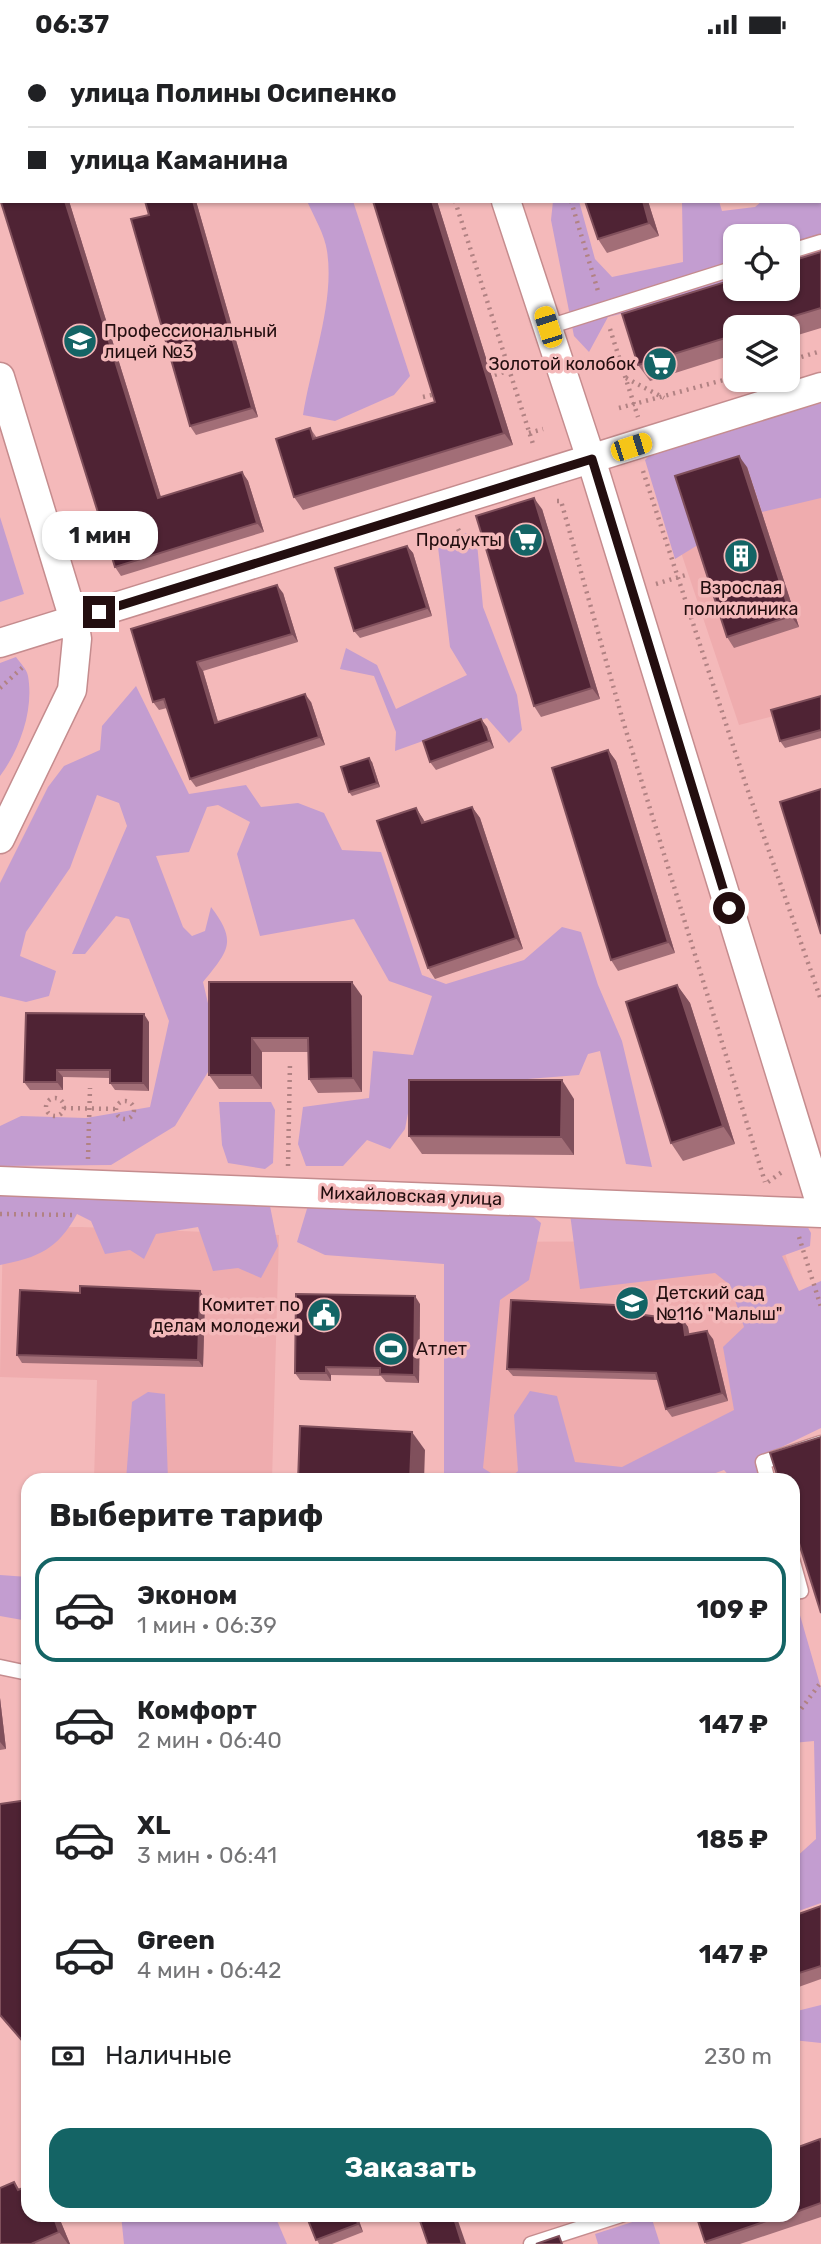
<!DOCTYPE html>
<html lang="ru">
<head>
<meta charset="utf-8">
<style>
  body { margin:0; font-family:Rubik,sans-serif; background:#f6f6f6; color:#202124; height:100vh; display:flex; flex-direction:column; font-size:26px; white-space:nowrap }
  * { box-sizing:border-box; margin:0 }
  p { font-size:23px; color:#757577 }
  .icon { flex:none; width:38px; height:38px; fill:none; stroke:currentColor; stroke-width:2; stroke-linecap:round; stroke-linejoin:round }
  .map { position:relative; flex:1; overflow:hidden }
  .side { position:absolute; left:21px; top:1424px; width:779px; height:749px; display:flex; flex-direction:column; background:#fff; border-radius:21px; box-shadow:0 2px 5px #0004 }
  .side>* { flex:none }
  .guide { position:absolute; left:0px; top:0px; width:822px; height:154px; box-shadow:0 2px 5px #0004; display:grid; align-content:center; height:154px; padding:0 28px; background:#fff }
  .tools { position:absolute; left:723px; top:175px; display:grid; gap:14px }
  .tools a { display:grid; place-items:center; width:77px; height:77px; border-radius:14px; background:#fff; box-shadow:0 2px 5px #0004; font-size:35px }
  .end { position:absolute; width:32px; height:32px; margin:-16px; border:9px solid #230e0f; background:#fff; box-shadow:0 0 0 4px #fff }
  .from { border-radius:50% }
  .bubble { position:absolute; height:49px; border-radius:21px; background:#fff; box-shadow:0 2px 5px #0004; font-size:23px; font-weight:700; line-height:49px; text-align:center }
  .car { position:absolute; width:21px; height:42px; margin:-21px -10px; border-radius:9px; box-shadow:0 0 5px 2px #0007; background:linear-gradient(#f5c518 24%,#345 0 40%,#f5c518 0 76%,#345 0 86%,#f5c518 0) }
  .guide b { display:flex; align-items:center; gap:24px; height:66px; font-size:26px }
  .guide b+b { border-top:2px solid #e0e0e0 }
  .guide i { width:18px; height:18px; background:#202124 }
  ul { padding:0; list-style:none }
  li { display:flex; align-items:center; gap:21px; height:105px; margin:0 14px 10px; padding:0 14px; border:4px solid transparent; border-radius:21px }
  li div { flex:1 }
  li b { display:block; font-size:26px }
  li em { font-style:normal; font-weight:700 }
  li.active { border-color:#146465 }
  li>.icon { width:63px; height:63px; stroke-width:1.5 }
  h2 { padding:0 28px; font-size:32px; line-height:84px }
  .pay { display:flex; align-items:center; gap:18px; height:77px; padding:0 28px; font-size:26px }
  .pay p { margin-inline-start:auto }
  .action { display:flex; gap:14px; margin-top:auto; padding:14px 28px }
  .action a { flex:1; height:80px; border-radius:21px; background:#146465; color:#fff; font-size:28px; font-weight:700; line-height:80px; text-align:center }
  .status { display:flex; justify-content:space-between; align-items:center; height:49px; padding:0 35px; background:#fff; direction:ltr }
  .status svg { height:19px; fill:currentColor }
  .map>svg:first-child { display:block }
</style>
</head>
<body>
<div class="status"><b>06:37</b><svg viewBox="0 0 49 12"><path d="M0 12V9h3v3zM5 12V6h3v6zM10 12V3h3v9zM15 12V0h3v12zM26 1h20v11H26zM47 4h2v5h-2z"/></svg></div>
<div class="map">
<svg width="821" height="2195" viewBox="0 0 821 2195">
  <rect width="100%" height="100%" fill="#f4b9ba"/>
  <!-- built -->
  <g fill="#efacae">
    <path d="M821,361V655L739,676L651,414Z"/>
    <path d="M81,1178L279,1186L272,1431H94L97,1331L0,1328L3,1179Z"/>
    <path d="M781,1192L821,1315V1350L588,1431L462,1432L465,1193Z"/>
  </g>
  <!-- green -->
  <g fill="#c39dd0">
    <path d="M0,0H169L2,2L0,47Z"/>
    <path d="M821,112V209L788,219V187H735V236L608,268L589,303L574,287L551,171L553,152H579L595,210L612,228L683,213L682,152H719L722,162L755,158L762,152H821Z"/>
    <path d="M307,152H353L410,327L394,346L335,372L303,366C311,315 335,253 327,202C325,186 314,168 307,152Z"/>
    <path d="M821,354V449L762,463L747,418L701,494L675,510L645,411L653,403Z"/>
    <path d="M0,468L24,545L0,553Z"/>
    <path d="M468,484L477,494L483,558L517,646L522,681L509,694L487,669L395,702L396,683L374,627L340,620L346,599L377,616L396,660L467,626L450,598L438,498L442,486Z"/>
    <path d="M16,608C20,614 27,620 28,627C34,661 20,700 0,727V614Z"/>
    <path d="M136,637L189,745L246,736L261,758L298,754L324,764L342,801L381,803L422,926L446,935L524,911L562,878L581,883L598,936L622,992L652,1118L626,1115L600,1002L588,1005L579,1026L423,1038L412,1043L405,1080L390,1100L367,1091L343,1117H306L298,1095L303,1058L369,1049L373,1002L413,1006L432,947L389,932L354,870L260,887L237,805L250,773L218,756L207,758L189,803L156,807L183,878L192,887L205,882L211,858C238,893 228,902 203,933L215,984L208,1023L175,1077L111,1116L0,1117V1077L21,1067L86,1069L150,1058L169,972L129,870L116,867L85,905H72L127,777L119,754L97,746L70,819L26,883L20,907L56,922L49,947L26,953L0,947V834L48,738L64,717L100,701L102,677Z"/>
    <path d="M219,1053H271L275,1061L273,1114L265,1120L228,1114L222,1096Z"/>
    <path d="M0,1146L269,1152L278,1197L261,1229L238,1219L213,1222L198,1178L156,1185L144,1210L130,1201L105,1205L91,1172L77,1165C57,1201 39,1208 0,1216Z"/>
    <path d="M309,1153L528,1163L541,1174L529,1231L500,1251L483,1419L502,1431H444V1215L325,1206L297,1193Z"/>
    <path d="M570,1165L806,1175L811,1184L810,1197L782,1207L799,1242L821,1232V1379L755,1411L761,1431H733L724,1421L693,1432H507L518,1422L514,1366L530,1342L557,1347L575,1413L622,1418L734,1361L723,1298L744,1278L730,1236L715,1224L580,1240Z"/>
    <path d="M148,1343L165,1345L168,1431H126L132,1353Z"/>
    <path d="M0,1526L28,1528V1572L0,1567Z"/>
    <path d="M793,1542L821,1639V1854L793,1864V1811L816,1790L814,1692L793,1694Z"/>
    <path d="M821,1956V1994L793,1991V1963Z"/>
    <path d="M121,2166L275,2167L287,2195H124Z"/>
    <path d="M651,2167L660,2195H598L595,2185Z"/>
  </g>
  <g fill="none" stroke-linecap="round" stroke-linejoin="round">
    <!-- service casing -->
    <g stroke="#c58c8e" stroke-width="17">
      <g id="service">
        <path d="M0,80L2,79"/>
        <path d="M788,203L821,193"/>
        <path d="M548,278L735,219"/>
        <path d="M768,1432L763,1413L821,1394"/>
        <path d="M793,1513L801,1542L793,1543"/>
        <path d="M0,1618L28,1624"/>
        <path d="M531,2195L621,2166"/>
      </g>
    </g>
    <!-- minor casing -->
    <g stroke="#c58c8e" stroke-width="31">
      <g id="minor">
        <path d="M455,0L456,2"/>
        <path d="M506,152L591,410L821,1157"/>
        <path d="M0,328L74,571L77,590L72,641L0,790"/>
        <path d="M0,594L821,338"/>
        <path d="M0,1132L821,1164"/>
      </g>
    </g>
    <!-- path -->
    <g stroke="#b18283" stroke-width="4.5" stroke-dasharray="2 5" stroke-linecap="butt">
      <path d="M408,0V2"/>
      <path d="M523,0L524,2"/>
      <path d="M455,152L533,395"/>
      <path d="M571,152L598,242"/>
      <path d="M610,280L638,368"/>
      <path d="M788,312L821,302"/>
      <path d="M488,328L533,314"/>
      <path d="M626,329L664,349"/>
      <path d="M423,348L436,345"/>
      <path d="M619,359L735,328"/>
      <path d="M529,384L543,380"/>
      <path d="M643,422L747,739L821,951"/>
      <path d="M557,452H561L623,672L765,1133"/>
      <path d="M458,480L471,504"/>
      <path d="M656,535L689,525"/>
      <path d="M0,639L23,618"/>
      <circle cx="55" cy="1058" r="9"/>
      <circle cx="125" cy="1061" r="9"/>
      <path d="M64,1059L115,1060"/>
      <path d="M88,1110L90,1039"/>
      <path d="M288,1117L290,1014"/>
      <path d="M768,1133L782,1123"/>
      <path d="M0,1165L76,1166"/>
      <path d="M799,1188L821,1258"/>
      <path d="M793,1671L821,1633"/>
    </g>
    <!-- service -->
    <use href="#service" stroke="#fff" stroke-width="14"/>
    <!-- minor -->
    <use href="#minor" stroke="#fff" stroke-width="28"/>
  </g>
  <!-- wall -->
  <g fill="#a26e77">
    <path d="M2,152H69L161,448L242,423L248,432L264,483L121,527L115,518Z"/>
    <path d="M145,152H196L258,368L196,386L190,377L149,166Z"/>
    <path d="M373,152H437L513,396L303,461L294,448L310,379L317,389L435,353Z"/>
    <path d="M585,152H648L659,187L607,204L598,190Z"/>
    <path d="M821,203V279L788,289V278H735V305L650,332L638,316Z"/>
    <path d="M747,418L799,578L734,599L727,588Z"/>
    <path d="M542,460L600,650L541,668L534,657Z"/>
    <path d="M407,497L413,504L432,567L360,589L354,582Z"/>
    <path d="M283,544L298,593L203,622L218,673L311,653L325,696L196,738L190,730L167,659L159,661L153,653L131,580Z"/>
    <path d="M821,647V689L785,699L780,692Z"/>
    <path d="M481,670L487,678L494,699L436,721L430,713Z"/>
    <path d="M608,701L616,712L675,904L618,922L611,911Z"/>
    <path d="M372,713L380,738L352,747L349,743Z"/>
    <path d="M472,758L480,769L523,900L435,930L428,919L416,759L425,773Z"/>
    <path d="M209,933L362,947V1043L318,1044L309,1030V1003H262V1040H219L209,1026Z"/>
    <path d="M677,936L690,954L735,1095L683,1112L671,1094Z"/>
    <path d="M149,973V1042L115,1041L110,1034V1029L63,1028V1041H30L24,1033Z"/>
    <path d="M574,1050V1106L422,1105L409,1087Z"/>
    <path d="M205,1249L203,1318L22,1314L17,1306Z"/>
    <path d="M420,1255L419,1334L386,1333L381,1327L331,1326V1332L300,1331L295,1324Z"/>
    <path d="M635,1257L641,1266L683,1271L688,1278L689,1285L713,1290L728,1352L672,1368L666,1360L658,1331L513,1327L507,1320Z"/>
    <path d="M0,1649L6,1700L0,1701Z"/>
    <path d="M821,1857V1930L793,1940V1867Z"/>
    <path d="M821,2092V2168L740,2195H706L696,2166H793V2100Z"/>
    <path d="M14,2133L20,2141L58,2166L70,2195H0Z"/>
    <path d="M306,2166H357L363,2183L332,2195H319Z"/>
  </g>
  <!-- shaded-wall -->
  <g fill="#80505c">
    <path d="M65,152H69L164,458L158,449Z"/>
    <path d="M193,152H196L258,368L252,359Z"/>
    <path d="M432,152H437L513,396L504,384Z"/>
    <path d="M643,152H648L659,187L649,174Z"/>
    <path d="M739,407L747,418L799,578L791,567Z"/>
    <path d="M242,423L248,432L264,483L257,474Z"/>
    <path d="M534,449L542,460L600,650L592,639Z"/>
    <path d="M407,497L413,504L432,567L427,559Z"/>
    <path d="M277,536L283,544L298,593L292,585Z"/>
    <path d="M197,613L203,622L221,683L215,674Z"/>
    <path d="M305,645L311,653L325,696L319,688Z"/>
    <path d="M481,670L487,678L494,699L489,692Z"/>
    <path d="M608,701L616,712L675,904L668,893Z"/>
    <path d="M369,709L372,713L380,738L377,734Z"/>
    <path d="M472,758L480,769L523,900L516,889Z"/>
    <path d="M416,759L423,770L430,785L422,774Z"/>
    <path d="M352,933L362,947V1043L353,1029Z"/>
    <path d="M677,936L690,954L735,1095L723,1077Z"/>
    <path d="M144,965L149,973V1042L143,1034Z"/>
    <path d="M252,989L262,1003V1040L252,1026Z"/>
    <path d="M57,1021L63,1028V1041L57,1033Z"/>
    <path d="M562,1031L574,1050V1106L561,1088Z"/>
    <path d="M200,1242L205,1249L203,1318L198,1311Z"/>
    <path d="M415,1247L420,1255L419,1334L414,1326Z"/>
    <path d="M635,1257L640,1264L641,1273L636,1265Z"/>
    <path d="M683,1271L688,1278L691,1294L685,1286Z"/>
    <path d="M707,1282L713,1290L728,1352L722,1344Z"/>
    <path d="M326,1318L331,1326V1332L326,1324Z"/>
    <path d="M412,1383L425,1401L424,1432H410Z"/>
    <path d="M0,1649L6,1700L0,1693Z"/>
    <path d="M53,2166H58L70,2195H68L59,2183Z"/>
    <path d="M355,2166H357L363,2183L358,2175Z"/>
    <path d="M453,2166H456L466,2195H462Z"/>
  </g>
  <!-- building -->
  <g fill="#4f2334" stroke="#80505c" stroke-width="2">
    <path d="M291,0H385L386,2H285Z"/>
    <path d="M536,0H593L594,2H537Z"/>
    <path d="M749,0H821V50V2H745Z"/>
    <path d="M2,102V152H65L158,449L242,423L257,474L115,518L0,150V103Z"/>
    <path d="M145,152H193L252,359L190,377L131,170L149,166Z"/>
    <path d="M373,152H432L504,384L294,448L276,390L310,379L313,390L435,353Z"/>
    <path d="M585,152H643L649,174L598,190Z"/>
    <path d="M821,203V259L758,278H735V286L638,316L622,265L735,230V240H788V213Z"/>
    <path d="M739,407L791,567L727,588L675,427Z"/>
    <path d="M534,449L592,639L534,657L476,467Z"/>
    <path d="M407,497L427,559L354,582L335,519Z"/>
    <path d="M277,536L292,585L197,613L215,674L305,645L319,688L190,730L164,650L153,653L131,580Z"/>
    <path d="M821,647V681L780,692L771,661Z"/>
    <path d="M481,670L489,692L430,713L423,692Z"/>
    <path d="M608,701L668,893L611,911L552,719Z"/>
    <path d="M369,709L377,734L349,743L341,718Z"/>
    <path d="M821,740V885L780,753Z"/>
    <path d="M472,758L516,889L428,919L377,772L416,759L422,774Z"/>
    <path d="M209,933H352L353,1029L309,1030L308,989H252V1026H209Z"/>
    <path d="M677,936L723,1077L671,1094L626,953Z"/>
    <path d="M26,964L144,965L143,1034H110V1021H57V1033H24Z"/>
    <path d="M409,1031H562L561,1088L409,1087Z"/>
    <path d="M80,1237L200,1242L198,1311L17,1306L20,1241L80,1244Z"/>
    <path d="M296,1245L415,1247L414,1326L380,1325V1319L326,1318V1324H295Z"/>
    <path d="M511,1251L635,1257L636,1265L683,1271L685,1286L707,1282L722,1344L666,1360L656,1324L507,1320Z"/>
    <path d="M300,1377L412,1383L410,1432H298Z"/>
    <path d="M821,1388V1564L793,1475V1432H779L770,1404Z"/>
    <path d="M28,1751V1996H26L0,1966V1755Z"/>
    <path d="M821,1857V1917L793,1926V1867Z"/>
    <path d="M820,2090L821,2094V2154L793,2164V2100Z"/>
    <path d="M14,2133L18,2141L28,2137V2166H53L59,2183L33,2194L34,2195H0V2139Z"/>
    <path d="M306,2166H355L358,2175L316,2191Z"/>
    <path d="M418,2166H453L462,2195H428Z"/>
    <path d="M696,2166H784L705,2193Z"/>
    <path d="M559,2187L562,2195H536Z"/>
  </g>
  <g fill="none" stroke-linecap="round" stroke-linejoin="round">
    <!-- route -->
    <path stroke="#230e0f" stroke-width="9" d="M99,563L592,410L729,859"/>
  </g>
  <!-- icons -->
  <defs>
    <g id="university-disc" transform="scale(1.75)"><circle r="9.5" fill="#146465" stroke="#f4b9ba"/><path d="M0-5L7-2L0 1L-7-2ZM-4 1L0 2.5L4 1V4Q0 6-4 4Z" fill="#fff"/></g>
    <g id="supermarket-disc" transform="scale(1.75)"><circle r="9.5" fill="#146465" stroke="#f4b9ba"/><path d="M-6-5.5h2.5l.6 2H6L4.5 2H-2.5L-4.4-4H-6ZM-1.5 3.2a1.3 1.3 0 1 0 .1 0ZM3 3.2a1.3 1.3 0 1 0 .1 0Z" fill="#fff"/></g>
    <g id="building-disc" transform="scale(1.75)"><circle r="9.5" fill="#146465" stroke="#f4b9ba"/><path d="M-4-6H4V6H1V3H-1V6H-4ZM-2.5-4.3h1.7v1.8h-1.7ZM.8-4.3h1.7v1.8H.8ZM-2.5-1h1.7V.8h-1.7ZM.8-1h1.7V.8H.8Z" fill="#fff"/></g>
    <g id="school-disc" transform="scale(1.75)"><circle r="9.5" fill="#146465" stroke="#f4b9ba"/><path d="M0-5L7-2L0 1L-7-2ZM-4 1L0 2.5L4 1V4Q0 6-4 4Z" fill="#fff"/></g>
    <g id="civic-disc" transform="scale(1.75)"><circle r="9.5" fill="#146465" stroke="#f4b9ba"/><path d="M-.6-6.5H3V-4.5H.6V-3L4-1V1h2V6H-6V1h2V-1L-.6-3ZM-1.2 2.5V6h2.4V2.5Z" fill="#fff"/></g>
    <g id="stadium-disc" transform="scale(1.75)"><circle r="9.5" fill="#146465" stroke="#f4b9ba"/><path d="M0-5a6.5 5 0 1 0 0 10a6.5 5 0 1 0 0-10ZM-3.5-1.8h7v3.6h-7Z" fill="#fff"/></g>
  </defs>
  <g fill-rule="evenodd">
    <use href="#university-disc" x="80" y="292"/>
    <use href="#supermarket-disc" x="660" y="315"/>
    <use href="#supermarket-disc" x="526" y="491"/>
    <use href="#building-disc" x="741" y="507"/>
    <use href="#school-disc" x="632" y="1254"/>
    <use href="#civic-disc" x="324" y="1266"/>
    <use href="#stadium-disc" x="391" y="1300"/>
  </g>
  <g text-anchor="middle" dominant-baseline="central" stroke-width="7" stroke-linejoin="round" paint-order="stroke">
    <!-- poi labels -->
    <g font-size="18" fill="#230e0f" stroke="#f4b9ba" text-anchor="start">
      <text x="104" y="282">Профессиональный<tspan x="104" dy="21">лицей №3</tspan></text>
      <text x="636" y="315" text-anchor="end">Золотой колобок</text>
      <text x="502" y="491" text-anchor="end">Продукты</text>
      <text x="741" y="539" text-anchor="middle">Взрослая<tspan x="741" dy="21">поликлиника</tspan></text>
      <text x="656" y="1244">Детский сад<tspan x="656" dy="21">№116 "Малыш"</tspan></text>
      <text x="300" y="1256" text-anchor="end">Комитет по<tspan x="300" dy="21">делам молодежи</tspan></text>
      <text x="416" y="1300">Атлет</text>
    </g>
    <!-- street labels -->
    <g font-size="18" fill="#230e0f" stroke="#f4b9ba">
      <text transform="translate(411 1147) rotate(2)">Михайловская улица</text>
    </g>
  </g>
</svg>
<div class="tools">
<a><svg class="icon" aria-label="locate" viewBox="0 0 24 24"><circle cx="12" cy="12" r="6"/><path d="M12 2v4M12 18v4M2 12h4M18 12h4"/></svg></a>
<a><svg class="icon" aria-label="layers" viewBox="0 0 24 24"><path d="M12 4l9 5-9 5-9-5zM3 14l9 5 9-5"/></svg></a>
</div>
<i class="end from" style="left:729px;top:859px"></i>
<i class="end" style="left:99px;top:563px"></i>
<div class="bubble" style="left:42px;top:462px;width:116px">1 мин</div>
<i class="car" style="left:548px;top:278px;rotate:342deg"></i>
<i class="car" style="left:631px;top:398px;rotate:72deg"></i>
<div class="guide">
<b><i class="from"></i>улица Полины Осипенко</b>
<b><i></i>улица Каманина</b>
</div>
<section class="side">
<h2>Выберите тариф</h2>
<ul>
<li class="active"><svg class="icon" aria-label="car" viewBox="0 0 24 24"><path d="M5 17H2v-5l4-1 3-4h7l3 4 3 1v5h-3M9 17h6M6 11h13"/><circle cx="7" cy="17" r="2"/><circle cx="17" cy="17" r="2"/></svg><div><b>Эконом</b><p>1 мин · 06:39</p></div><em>109 ₽</em></li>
<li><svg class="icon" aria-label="car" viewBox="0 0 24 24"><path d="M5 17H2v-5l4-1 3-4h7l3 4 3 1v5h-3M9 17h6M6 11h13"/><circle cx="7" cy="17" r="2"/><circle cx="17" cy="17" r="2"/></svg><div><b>Комфорт</b><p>2 мин · 06:40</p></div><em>147 ₽</em></li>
<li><svg class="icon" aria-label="car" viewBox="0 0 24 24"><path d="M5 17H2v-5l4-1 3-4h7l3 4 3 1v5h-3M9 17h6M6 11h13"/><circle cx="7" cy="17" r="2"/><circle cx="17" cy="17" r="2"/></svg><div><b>XL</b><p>3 мин · 06:41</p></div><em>185 ₽</em></li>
<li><svg class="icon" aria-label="car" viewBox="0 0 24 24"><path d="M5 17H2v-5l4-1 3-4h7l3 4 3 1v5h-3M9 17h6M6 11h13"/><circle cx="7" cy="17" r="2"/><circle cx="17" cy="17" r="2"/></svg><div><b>Green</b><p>4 мин · 06:42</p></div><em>147 ₽</em></li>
</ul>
<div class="pay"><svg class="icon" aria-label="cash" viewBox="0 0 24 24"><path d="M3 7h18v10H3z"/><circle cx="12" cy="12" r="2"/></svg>Наличные<p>230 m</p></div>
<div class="action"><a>Заказать</a></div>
</section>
</div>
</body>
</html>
